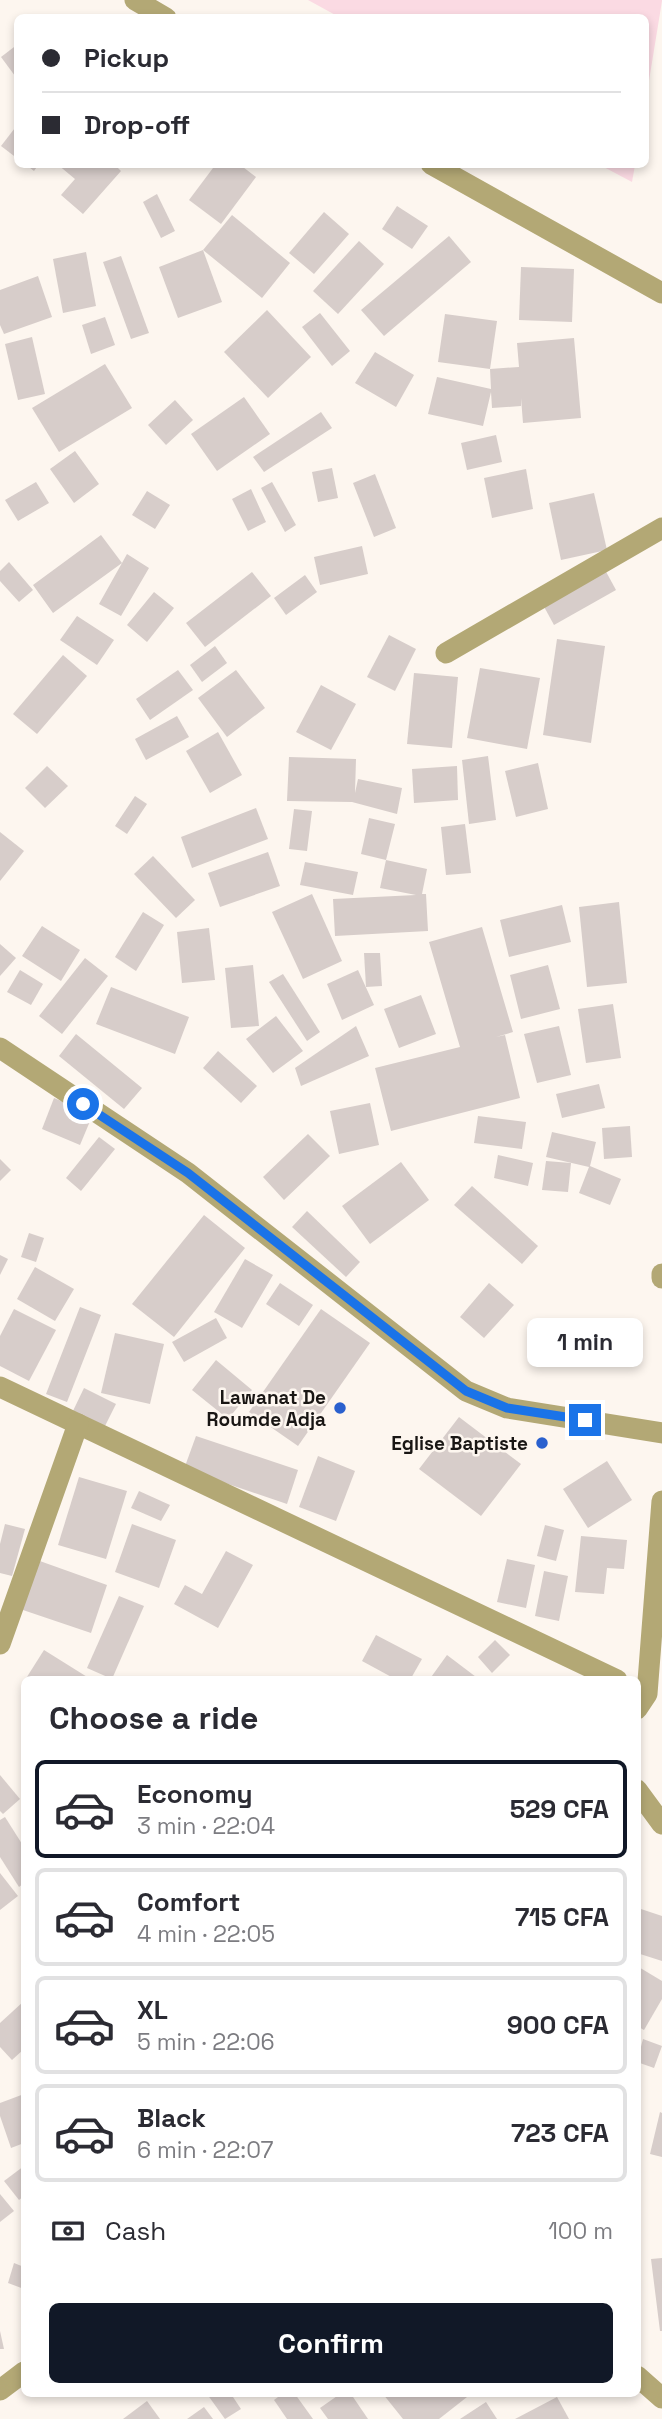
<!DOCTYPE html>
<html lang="en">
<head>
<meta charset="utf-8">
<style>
  body { margin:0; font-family:"Space Grotesk",sans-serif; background:#f2f2f3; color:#2b2b33; height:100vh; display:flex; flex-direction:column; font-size:26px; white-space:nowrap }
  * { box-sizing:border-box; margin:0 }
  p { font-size:23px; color:#7c7c81 }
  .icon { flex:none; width:38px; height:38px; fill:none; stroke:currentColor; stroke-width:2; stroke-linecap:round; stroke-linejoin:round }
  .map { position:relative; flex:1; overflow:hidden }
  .sheet { position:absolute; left:21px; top:1676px; width:620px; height:721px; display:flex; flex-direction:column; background:#fff; border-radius:10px; box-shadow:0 4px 10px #0003 }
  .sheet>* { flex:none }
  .top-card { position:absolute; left:14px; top:14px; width:635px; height:154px; border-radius:10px; box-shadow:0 4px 10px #0003; display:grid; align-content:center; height:154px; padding:0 28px; background:#fff }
  .end { position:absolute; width:32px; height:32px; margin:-16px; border:9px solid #1a73e8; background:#fff; box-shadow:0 0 0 4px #fff }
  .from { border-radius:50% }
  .bubble { position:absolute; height:49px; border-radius:10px; background:#fff; box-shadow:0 4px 10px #0003; font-size:23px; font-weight:600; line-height:49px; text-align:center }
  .top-card b { display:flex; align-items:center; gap:24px; height:66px; font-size:26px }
  .top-card b+b { border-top:2px solid #e1e1e2 }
  .top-card i { width:18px; height:18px; background:#2b2b33 }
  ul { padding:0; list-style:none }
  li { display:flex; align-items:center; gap:21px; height:98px; margin:0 14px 10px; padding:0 14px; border:4px solid #e1e1e2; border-radius:10px }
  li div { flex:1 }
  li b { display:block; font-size:26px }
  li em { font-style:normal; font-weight:600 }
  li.selected { border-color:#111827 }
  li>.icon { width:63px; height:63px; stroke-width:1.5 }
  h2 { padding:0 28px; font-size:32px; line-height:84px }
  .pay { display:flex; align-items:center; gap:18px; height:77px; padding:0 28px; font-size:26px }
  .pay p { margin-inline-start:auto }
  .cta { display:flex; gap:14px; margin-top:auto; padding:14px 28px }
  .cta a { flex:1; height:80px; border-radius:10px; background:#111827; color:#fff; font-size:28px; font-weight:600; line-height:80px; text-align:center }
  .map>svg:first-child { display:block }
</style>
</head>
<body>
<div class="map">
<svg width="662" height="2419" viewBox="0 0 662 2419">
  <rect width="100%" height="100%" fill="#fdf6ef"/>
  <!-- green -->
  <g fill="#fbdae3">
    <path d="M308,0H662V1L646,99V18L339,17Z"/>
    <path d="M600,165H635L632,182Z"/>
  </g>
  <!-- building -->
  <g fill="#d7cdca">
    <path d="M18,44V80L1,57Z"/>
    <path d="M18,124V159L1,146Z"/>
    <path d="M25,164H39L34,171Z"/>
    <path d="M57,164H114L121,171L83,214L61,195L75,179Z"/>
    <path d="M216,164H239L256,177L221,224L189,200Z"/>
    <path d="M157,194L175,231L161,238L143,202Z"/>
    <path d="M397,206L428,226L412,249L382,229Z"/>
    <path d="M324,212L349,234L314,274L289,253Z"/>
    <path d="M232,215L290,263L262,298L203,250Z"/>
    <path d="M449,236L471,262L384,336L361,310Z"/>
    <path d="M359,241L384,264L338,314L313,291Z"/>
    <path d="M203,250L222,302L178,318L159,267Z"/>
    <path d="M86,252L96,306L63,313L53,259Z"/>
    <path d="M121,256L149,333L131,339L103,262Z"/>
    <path d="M521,267L574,269L572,322L519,320Z"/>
    <path d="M38,276L52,317L4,334L0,325V290Z"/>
    <path d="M267,310L311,357L268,398L224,352Z"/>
    <path d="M320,313L350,351L332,366L302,327Z"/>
    <path d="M445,314L497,321L490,369L438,362Z"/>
    <path d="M105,317L115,345L91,354L82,325Z"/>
    <path d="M32,337L45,394L18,400L5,344Z"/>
    <path d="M574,338L581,418L523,423L521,398V406L492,408L491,392L483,426L428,414L437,377L491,389L490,369L519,367L517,343Z"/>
    <path d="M375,352L414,375L396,407L355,383Z"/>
    <path d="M105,364L132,408L59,452L32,408Z"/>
    <path d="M244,397L270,434L217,471L191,434Z"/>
    <path d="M175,400L193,420L166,445L148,425Z"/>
    <path d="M321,412L332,428L264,472L253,457Z"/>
    <path d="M496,435L502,462L467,470L461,443Z"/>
    <path d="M75,451L99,484L74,503L50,469Z"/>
    <path d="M332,468L338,498L318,502L312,472Z"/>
    <path d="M526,469L533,509L492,518L484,478Z"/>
    <path d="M375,474L396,528L374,537L353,483Z"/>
    <path d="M36,482L49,503L18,521L5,500Z"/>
    <path d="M272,482L296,525L285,532L261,488Z"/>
    <path d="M251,489L266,522L248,531L232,499Z"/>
    <path d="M147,491L170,505L155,529L132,515Z"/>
    <path d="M594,493L607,550L561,560L549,503Z"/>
    <path d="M101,535L122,563L127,554L149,568L121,616L99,604L122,563L53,613L33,585Z"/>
    <path d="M362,546L368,574L320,585L314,557Z"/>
    <path d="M9,562L33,590L19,602L0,581V571Z"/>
    <path d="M604,568L616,590L554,625L542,603Z"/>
    <path d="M252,572L271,596L205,647L186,623Z"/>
    <path d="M305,575L317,592L286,615L274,598Z"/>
    <path d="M154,592L174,608L147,642L127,625Z"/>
    <path d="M77,616L114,640L97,665L60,640Z"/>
    <path d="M389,635L416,649L395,691L367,677Z"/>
    <path d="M557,639L605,646L591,743L543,735Z"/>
    <path d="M215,646L227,663L202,682L190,665Z"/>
    <path d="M63,655L87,676L37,734L13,714Z"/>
    <path d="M480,668L540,678L527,749L467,738Z"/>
    <path d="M178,670L193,690L150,720L136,699Z"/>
    <path d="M236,670L265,708L227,737L198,698Z"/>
    <path d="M414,673L458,677L452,748L407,744Z"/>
    <path d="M321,685L356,704L331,750L296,732Z"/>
    <path d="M177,716L189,737L146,760L135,739Z"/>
    <path d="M218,732L242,775L210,793L186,751Z"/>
    <path d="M488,756L496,820L469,824L462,760Z"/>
    <path d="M289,757L356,759L355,793L358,779L402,788L397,814L352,802L287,801Z"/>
    <path d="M538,763L548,809L516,817L505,771Z"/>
    <path d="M47,766L68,786L45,808L25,788Z"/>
    <path d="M457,766L458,800L414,803L412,769Z"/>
    <path d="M135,796L147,804L127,834L115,826Z"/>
    <path d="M256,808L268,839L192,868L181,837Z"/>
    <path d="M294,809L312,811L307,851L289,849Z"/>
    <path d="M369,818L395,824L386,860L361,854Z"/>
    <path d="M465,824L471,873L446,875L441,827Z"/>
    <path d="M0,832L24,851L0,881Z"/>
    <path d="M268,852L280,886L220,907L208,873Z"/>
    <path d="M153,856L195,900L176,918L134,874Z"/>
    <path d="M386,860L427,869L422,894H426L428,931L335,936L333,899L416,895L380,888Z"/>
    <path d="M305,862L358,872L353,895L300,885Z"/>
    <path d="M312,894L342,961L303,979L272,912Z"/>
    <path d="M619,902L627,983L587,987L579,907Z"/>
    <path d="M562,905L571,942L509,957L500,920Z"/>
    <path d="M143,912L164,925L136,971L115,957Z"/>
    <path d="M42,926L80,950L61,981L22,956Z"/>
    <path d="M482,927L513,1032L496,1037L505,1035L520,1098L391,1131L375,1068L460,1047L429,942Z"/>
    <path d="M209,928L215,980L182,983L177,932Z"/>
    <path d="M0,944L16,958L0,976Z"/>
    <path d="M364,953H380L382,986L366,987Z"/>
    <path d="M85,958L108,976L62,1034L39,1016Z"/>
    <path d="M253,965L259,1026L231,1028L225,968Z"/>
    <path d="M548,965L560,1009L521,1019L510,975Z"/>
    <path d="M20,970L43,984L31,1005L7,992Z"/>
    <path d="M358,970L374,1005L342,1020L327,984Z"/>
    <path d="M283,974L320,1032L307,1041L269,982Z"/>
    <path d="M111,987L189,1017L175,1054L96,1024Z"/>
    <path d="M421,995L436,1034L399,1048L384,1009Z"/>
    <path d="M613,1004L621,1058L586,1063L578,1009Z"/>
    <path d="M276,1016L303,1051L273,1073L246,1039Z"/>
    <path d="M356,1026L369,1056L301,1086L295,1068Z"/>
    <path d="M559,1026L571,1075L537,1083L524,1034Z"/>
    <path d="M76,1034L142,1088L124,1109L59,1056Z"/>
    <path d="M218,1051L257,1086L241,1103L203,1068Z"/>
    <path d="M599,1084L605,1108L562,1118L556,1094Z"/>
    <path d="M54,1098L93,1114L80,1145L42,1129Z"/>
    <path d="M370,1103L379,1145L339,1154L330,1111Z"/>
    <path d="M478,1116L526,1122L522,1149L474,1143Z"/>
    <path d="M630,1126L632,1157L604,1159L602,1128Z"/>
    <path d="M552,1132L596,1142L590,1166L621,1179L610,1205L579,1193L589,1167L546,1157Z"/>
    <path d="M308,1134L330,1156L284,1200L263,1177Z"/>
    <path d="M99,1137L115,1149L81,1191L66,1178Z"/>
    <path d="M498,1155L533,1163L528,1186L494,1178Z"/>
    <path d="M0,1159L11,1170L0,1181Z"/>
    <path d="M546,1161L571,1163L568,1192L542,1190Z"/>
    <path d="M401,1162L429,1200L370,1244L342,1206Z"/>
    <path d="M472,1186L538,1246L522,1264L454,1205Z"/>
    <path d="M307,1211L360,1262L346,1277L292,1227Z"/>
    <path d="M204,1215L245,1248L174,1337L132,1304Z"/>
    <path d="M29,1233L44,1238L36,1262L21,1257Z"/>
    <path d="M0,1255L8,1259L0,1275Z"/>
    <path d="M245,1259L273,1275L242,1328L214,1312Z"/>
    <path d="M35,1267L74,1289L55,1321L17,1299Z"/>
    <path d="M280,1283L313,1305L299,1326L266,1304Z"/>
    <path d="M489,1283L514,1305L484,1338L460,1317Z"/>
    <path d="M80,1307L101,1315L67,1402L46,1394Z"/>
    <path d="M14,1309L56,1330L29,1381L0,1366V1336Z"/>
    <path d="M321,1309L370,1343L298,1446L249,1412Z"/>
    <path d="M216,1318L227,1338L184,1362L172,1342Z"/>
    <path d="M115,1333L164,1344L150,1404L101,1393Z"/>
    <path d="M216,1360L252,1390L228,1419L192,1390Z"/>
    <path d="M84,1388L116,1404L104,1428L72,1413Z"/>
    <path d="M459,1417L521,1464L481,1516L419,1469Z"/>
    <path d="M196,1436L298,1470L287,1504L184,1469Z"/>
    <path d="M318,1456L355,1471L336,1521L299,1507Z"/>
    <path d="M607,1461L632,1500L588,1528L563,1489Z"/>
    <path d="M79,1477L127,1491L106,1559L58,1545Z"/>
    <path d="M139,1491L170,1505L161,1521L131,1508Z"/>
    <path d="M5,1524L25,1529L12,1576L0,1573V1544Z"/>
    <path d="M132,1524L176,1540L159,1588L115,1572Z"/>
    <path d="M545,1525L564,1530L556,1561L537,1556Z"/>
    <path d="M581,1536L627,1540L624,1569L607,1568L604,1594L575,1592Z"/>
    <path d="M226,1551L253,1565L218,1628L174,1604L185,1585L202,1594Z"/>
    <path d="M507,1559L535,1565L526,1608L497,1602Z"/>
    <path d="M37,1560L107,1585L91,1633L20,1609Z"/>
    <path d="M544,1571L568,1576L559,1621L535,1616Z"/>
    <path d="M119,1596L144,1606L112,1679L87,1668Z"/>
    <path d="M376,1635L422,1659L410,1680H397L362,1661Z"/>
    <path d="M495,1640L510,1655L492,1673L478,1657Z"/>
    <path d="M44,1650L92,1680H25Z"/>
    <path d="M447,1655L480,1680H429Z"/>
    <path d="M0,1775L20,1799L3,1814L0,1811Z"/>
    <path d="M5,1817L24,1847V1883L19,1887L0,1857V1820Z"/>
    <path d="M0,1873L18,1896L0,1910Z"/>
    <path d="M641,1909L662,1916V1961L637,1953V1920Z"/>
    <path d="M637,1966L662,1981V1999L644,2030L637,2026Z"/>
    <path d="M24,2001V2049L12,2060L0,2047V2023Z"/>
    <path d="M643,2039L662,2046L654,2068L637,2062Z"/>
    <path d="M24,2094V2143L11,2148L0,2116V2103Z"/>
    <path d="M660,2112L662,2113V2157L650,2154Z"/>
    <path d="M24,2166V2196L19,2200L4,2181Z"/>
    <path d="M0,2194L14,2211L0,2222Z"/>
    <path d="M662,2258V2331H660L651,2259Z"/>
    <path d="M14,2263L24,2267V2289L8,2283Z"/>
    <path d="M0,2331L4,2349H0Z"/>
    <path d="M207,2394H231L241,2409L225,2419Z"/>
    <path d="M282,2394H295L313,2419H287L274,2400Z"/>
    <path d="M340,2394H351L368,2419H328L320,2408Z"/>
    <path d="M383,2394H464L467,2397L439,2419H403Z"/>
    <path d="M557,2397L569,2419H515Z"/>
    <path d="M147,2401L160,2419H123Z"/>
    <path d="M486,2402L497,2419H460Z"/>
    <path d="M204,2407L213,2419H187Z"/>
  </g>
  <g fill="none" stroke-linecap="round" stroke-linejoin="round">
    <!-- street -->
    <g stroke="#b3a875" stroke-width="21">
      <path d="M135,0L166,18"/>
      <path d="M431,164L662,293"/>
      <path d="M446,653L662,528"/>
      <path d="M0,1048L188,1173L466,1391L507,1408L662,1433"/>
      <path d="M662,1274V1278"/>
      <path d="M0,1387L617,1680"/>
      <path d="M0,1644L78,1424"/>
      <path d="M637,1709L647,1694L662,1501"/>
      <path d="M637,1790L662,1824"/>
      <path d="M637,2376L662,2398"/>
      <path d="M0,2390L24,2372"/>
    </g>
  </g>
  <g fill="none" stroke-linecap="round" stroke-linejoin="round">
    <!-- route -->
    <path stroke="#1a73e8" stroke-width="9" d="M83,1104L188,1173L466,1391L507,1408L585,1420"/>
  </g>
  <!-- markers -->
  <g fill="#2a60ce" stroke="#fdf6ef" stroke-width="2.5">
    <circle cx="340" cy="1408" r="7"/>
    <circle cx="542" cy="1443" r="7"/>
  </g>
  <g text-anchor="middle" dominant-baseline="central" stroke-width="5" stroke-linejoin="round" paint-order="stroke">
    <!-- poi labels -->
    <g font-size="19" font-weight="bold" fill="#191614" stroke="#fdf6ef" text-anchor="end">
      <text x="326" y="1397">Lawanat De<tspan x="326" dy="22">Roumde Adja</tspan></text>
      <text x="528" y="1443">Eglise Baptiste</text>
    </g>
  </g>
</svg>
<i class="end from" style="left:83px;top:1104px"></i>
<i class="end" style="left:585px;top:1420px"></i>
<div class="bubble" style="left:527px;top:1318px;width:116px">1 min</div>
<div class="top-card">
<b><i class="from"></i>Pickup</b>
<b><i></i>Drop-off</b>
</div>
<section class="sheet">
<h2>Choose a ride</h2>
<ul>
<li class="selected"><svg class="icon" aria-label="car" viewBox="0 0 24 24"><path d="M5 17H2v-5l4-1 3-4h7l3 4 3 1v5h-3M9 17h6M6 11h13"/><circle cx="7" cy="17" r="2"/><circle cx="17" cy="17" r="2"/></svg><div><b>Economy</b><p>3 min · 22:04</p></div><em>529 CFA</em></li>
<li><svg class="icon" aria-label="car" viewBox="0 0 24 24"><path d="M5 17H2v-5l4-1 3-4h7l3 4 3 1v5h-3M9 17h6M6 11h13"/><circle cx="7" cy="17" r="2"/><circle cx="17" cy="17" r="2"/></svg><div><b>Comfort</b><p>4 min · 22:05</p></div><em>715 CFA</em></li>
<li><svg class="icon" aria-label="car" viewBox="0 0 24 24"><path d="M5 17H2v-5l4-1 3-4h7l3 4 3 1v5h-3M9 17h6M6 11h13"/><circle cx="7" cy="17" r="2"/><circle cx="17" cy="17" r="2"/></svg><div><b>XL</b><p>5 min · 22:06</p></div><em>900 CFA</em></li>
<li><svg class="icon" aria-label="car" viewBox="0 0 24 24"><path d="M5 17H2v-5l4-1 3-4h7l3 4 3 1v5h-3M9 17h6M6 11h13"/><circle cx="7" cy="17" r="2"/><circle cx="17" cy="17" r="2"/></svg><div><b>Black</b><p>6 min · 22:07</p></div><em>723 CFA</em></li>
</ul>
<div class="pay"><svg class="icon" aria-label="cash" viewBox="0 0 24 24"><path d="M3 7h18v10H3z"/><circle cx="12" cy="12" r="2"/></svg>Cash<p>100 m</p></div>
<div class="cta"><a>Confirm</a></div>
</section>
</div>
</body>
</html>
